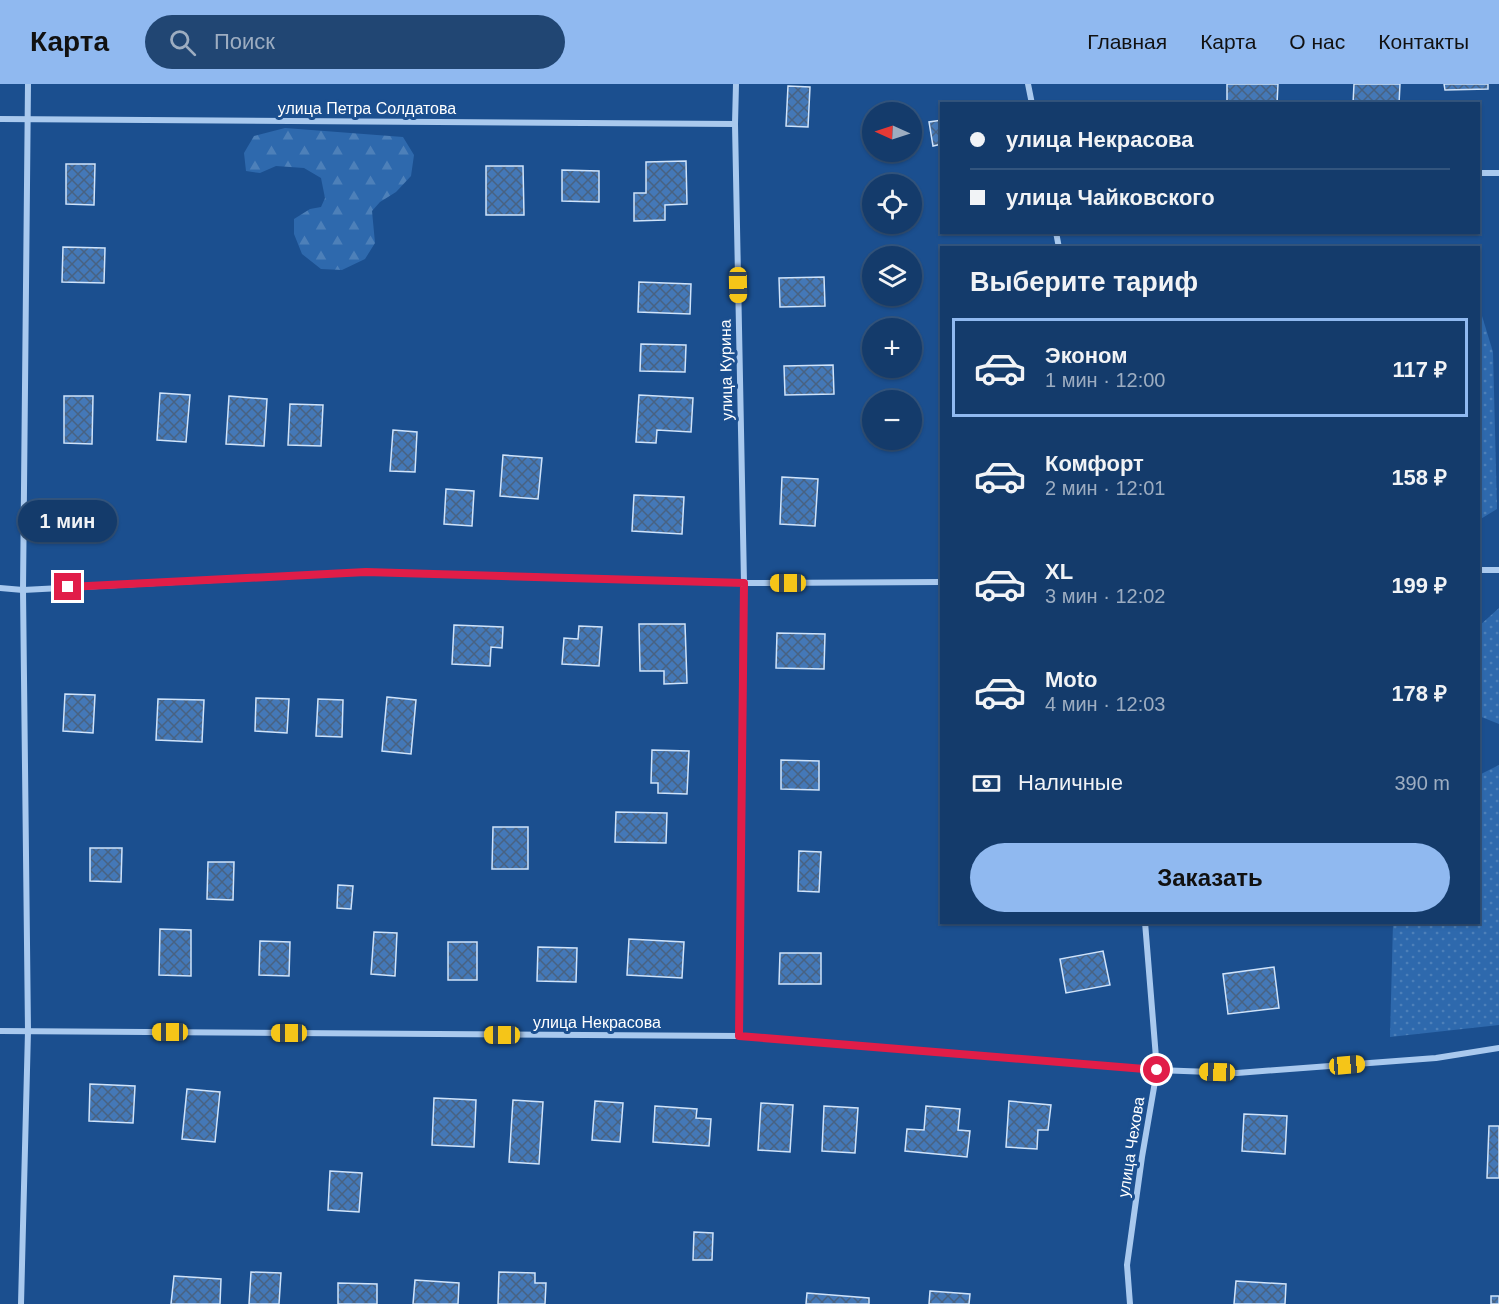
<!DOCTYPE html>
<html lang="ru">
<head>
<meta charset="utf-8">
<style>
  body { margin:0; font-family:Arial,sans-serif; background:#214673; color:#f1f3f6; height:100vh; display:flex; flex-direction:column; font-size:22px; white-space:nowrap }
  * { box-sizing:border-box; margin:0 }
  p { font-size:20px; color:#9dadc1 }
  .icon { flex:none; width:33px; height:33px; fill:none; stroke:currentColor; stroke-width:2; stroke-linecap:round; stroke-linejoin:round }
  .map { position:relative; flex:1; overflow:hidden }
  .side { position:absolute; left:940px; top:162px; width:540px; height:678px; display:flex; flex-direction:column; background:#143b6b; border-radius:0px; box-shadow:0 2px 4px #0004,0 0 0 2px #33557e }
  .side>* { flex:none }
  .top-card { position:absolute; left:940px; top:18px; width:540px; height:132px; border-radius:0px; box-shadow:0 2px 4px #0004,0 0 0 2px #33557e; display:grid; align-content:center; height:132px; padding:0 30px; background:#143b6b }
  .needle { width:39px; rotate:273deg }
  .controls { position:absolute; left:862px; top:18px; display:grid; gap:12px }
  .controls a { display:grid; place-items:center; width:60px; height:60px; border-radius:50%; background:#143b6b; box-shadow:0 2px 4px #0004,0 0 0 2px #33557e; font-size:30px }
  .end { position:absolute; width:27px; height:27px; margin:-14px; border:8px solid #e11d48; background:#fff; box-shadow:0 0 0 3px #fff }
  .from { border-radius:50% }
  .bubble { position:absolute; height:42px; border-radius:21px; background:#143b6b; box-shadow:0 2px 4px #0004,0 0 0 2px #33557e; font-size:20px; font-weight:700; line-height:42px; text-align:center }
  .car { position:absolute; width:18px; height:36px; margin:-18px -9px; border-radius:8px; box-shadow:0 0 4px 2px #0007; background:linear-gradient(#f5c518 24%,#345 0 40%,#f5c518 0 76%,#345 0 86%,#f5c518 0) }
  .top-card b { display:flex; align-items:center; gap:21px; height:57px; font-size:22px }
  .top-card b+b { border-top:2px solid #33557e }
  .top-card i { width:15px; height:15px; background:#f1f3f6 }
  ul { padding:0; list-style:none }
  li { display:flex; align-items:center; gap:18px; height:99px; margin:0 12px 9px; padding:0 18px; border:3px solid transparent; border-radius:0px }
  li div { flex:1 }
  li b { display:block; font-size:22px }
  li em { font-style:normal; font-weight:700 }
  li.selected { border-color:#90b9f0 }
  li>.icon { width:54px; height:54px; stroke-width:1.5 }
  h2 { padding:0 30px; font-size:27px; line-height:72px }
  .pay { display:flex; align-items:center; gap:15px; height:66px; padding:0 30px; font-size:22px }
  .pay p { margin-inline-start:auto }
  .button { display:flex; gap:12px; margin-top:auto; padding:12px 30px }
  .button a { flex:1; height:69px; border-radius:36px; background:#90b9f0; color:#111; font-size:24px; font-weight:700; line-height:69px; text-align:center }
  header { display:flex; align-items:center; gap:36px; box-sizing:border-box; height:84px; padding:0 30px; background:#90b9f0; color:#111 }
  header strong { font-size:28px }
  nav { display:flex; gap:33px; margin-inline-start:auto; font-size:21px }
  .search { width:420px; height:54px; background:#214673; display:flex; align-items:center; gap:15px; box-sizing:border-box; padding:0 21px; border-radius:33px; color:#9dadc1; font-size:22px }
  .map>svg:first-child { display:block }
</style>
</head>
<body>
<header>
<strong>Карта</strong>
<div class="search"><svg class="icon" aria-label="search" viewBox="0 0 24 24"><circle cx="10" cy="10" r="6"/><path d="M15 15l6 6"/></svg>Поиск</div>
<nav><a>Главная</a><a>Карта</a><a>О нас</a><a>Контакты</a></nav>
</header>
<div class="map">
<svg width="1499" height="1220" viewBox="0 0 1499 1220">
  <defs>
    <pattern id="grass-dots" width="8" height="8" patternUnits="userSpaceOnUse" patternTransform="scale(1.5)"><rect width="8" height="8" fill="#2e69ad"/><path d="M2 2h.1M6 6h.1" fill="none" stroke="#4d80b9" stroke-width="1.8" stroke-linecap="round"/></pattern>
    <pattern id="forest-firs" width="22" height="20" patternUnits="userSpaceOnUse" patternTransform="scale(1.5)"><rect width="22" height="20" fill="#2e69ad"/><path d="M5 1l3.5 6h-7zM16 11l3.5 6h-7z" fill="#4d80b9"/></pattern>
    <pattern id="building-cross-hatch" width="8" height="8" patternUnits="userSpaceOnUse" patternTransform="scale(1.5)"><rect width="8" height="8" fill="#4478b7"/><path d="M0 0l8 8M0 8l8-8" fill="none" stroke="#486282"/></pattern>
  </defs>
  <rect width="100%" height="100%" fill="#1b4f8f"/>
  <!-- grass -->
  <g fill="url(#grass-dots)">
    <path d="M1479,232H1482L1493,268L1497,425L1479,436Z"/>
    <path d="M1499,524V640L1479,632V542Z"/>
    <path d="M1499,681V941L1390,953L1393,839L1479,838V691Z"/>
  </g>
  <!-- forest -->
  <path fill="url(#forest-firs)" d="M285,44L403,53L414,71L411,92L396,108L380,118L372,127L375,159L365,175L342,186L321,185L302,170L294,150V135L310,125L321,123L325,114L321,94L304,84L276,82L260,89L246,87L244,69L254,52Z"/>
  <!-- building -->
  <g fill="url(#building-cross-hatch)" stroke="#cfe3fa" stroke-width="1.5">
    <path d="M1227,0H1278L1277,20H1227Z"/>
    <path d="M1354,0H1400L1399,20H1353Z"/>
    <path d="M1444,0H1488V5L1445,6Z"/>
    <path d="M788,2L810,3L808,43L786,42Z"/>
    <path d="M942,36V60L933,62L929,38Z"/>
    <path d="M686,77L687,120L665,121V136L634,137V109H646V78Z"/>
    <path d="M66,80H95L94,121L66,120Z"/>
    <path d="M486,82H523L524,131H486Z"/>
    <path d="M562,86L599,87V118L562,117Z"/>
    <path d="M63,163L105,164L104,199L62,198Z"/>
    <path d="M824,193L825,222L780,223L779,194Z"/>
    <path d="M639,198L691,200L690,230L638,228Z"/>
    <path d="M641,260L686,261L685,288L640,287Z"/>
    <path d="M833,281L834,310L785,311L784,282Z"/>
    <path d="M160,309L190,311L186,358L157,356Z"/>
    <path d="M639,311L693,314L691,348L657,346L656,359L636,358Z"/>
    <path d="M64,312H93L92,360L64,359Z"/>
    <path d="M229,312L267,315L264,362L226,360Z"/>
    <path d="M290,320L323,321L321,362L288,361Z"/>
    <path d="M393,346L417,348L415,388L390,387Z"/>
    <path d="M503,371L542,374L538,415L500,412Z"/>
    <path d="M782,393L818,395L815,442L780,440Z"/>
    <path d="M446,405L474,407L472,442L444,440Z"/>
    <path d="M634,411L684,413L682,450L632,447Z"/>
    <path d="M639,540H685L687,599L664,600V587H640Z"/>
    <path d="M454,541L503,543L502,564L491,563L490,582L452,580Z"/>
    <path d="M579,542L602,543L599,582L562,580L564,554L578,555Z"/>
    <path d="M777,549L825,550L824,585L776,584Z"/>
    <path d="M65,610L95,611L93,649L63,647Z"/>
    <path d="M387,613L416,616L411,670L382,667Z"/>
    <path d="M256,614L289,615L287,649L255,647Z"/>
    <path d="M158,615L204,616L202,658L156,656Z"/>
    <path d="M318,615L343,616L342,653L316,652Z"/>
    <path d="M652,666L689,667L687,710L658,709V699H651Z"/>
    <path d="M781,676L819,677V706L781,705Z"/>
    <path d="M616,728L667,729L666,759L615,758Z"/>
    <path d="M493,743H528V785H492Z"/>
    <path d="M90,764H122L121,798L90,797Z"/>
    <path d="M799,767L821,768L819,808L798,807Z"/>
    <path d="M208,778H234L233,816L207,815Z"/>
    <path d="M338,801L353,802L351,825L337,824Z"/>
    <path d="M160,845L191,846V892L159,891Z"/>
    <path d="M374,848L397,849L395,892L371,890Z"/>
    <path d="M629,855L684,858L682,894L627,891Z"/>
    <path d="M260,857L290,858L289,892L259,891Z"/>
    <rect x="448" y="858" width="29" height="38"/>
    <path d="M538,863L577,864L576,898L537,897Z"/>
    <path d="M1103,867L1110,901L1066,909L1060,875Z"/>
    <path d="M780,869H821V900H779Z"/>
    <path d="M1274,883L1279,924L1228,930L1223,890Z"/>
    <path d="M90,1000L135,1002L133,1039L89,1037Z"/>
    <path d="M187,1005L220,1008L215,1058L182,1055Z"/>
    <path d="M434,1014L476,1016L474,1063L432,1061Z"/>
    <path d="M513,1016L543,1018L539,1080L509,1078Z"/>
    <path d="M595,1017L623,1019L620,1058L592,1056Z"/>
    <path d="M1009,1017L1051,1021L1048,1046H1038L1037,1065L1006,1063Z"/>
    <path d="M761,1019L793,1021L790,1068L758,1066Z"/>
    <path d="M655,1022L697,1025L696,1034L711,1035L709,1062L653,1058Z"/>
    <path d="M824,1022L858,1024L855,1069L822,1067Z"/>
    <path d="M926,1022L960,1025L958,1046L970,1047L967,1073L905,1067L907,1045L924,1046Z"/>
    <path d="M1244,1030L1287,1032L1285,1070L1242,1067Z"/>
    <path d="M1489,1042H1499V1094H1487Z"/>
    <path d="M330,1087L362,1089L359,1128L328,1126Z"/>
    <path d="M694,1148L713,1149L712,1176H693Z"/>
    <path d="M251,1188L281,1189L279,1220H249Z"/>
    <path d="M499,1188L535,1189V1199H546L545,1220H498Z"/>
    <path d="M174,1192L221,1195L220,1220H171Z"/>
    <path d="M415,1196L459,1199L458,1220H413Z"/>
    <path d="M1236,1197L1286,1200L1285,1220H1234Z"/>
    <path d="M338,1199L377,1200V1220H338Z"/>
    <path d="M930,1207L970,1210L969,1220H929Z"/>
    <path d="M807,1209L869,1214V1220H806Z"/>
    <rect x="1491" y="1212" width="8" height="8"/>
  </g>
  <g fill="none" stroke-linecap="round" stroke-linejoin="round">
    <!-- minor -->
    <g stroke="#a9c9ee" stroke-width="6">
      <path d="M736,0L735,40L744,499L739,952"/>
      <path d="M1028,0L1032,20"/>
      <path d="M0,35L735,40"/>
      <path d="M1479,89H1499"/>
      <path d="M1056,148L1059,164"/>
      <path d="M1479,486H1499"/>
      <path d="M0,504L23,506L367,488L744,499L942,498"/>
      <path d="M0,947L739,952L1157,986L1237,989L1436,974L1499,964"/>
      <path d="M21,1220L28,947L23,506L28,0"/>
      <path d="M1130,1220L1127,1181L1142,1073L1157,986L1145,838"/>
    </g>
  </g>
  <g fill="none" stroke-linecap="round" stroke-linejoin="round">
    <!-- route -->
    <path stroke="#e11d48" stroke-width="8" d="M68,503L366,488L744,499L739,952L1157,986"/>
  </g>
  <g text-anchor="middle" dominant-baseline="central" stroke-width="6" stroke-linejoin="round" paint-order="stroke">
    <!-- street labels -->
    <g font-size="16" fill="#fff" stroke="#1b4f8f">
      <text x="367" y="24">улица Петра Солдатова</text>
      <text transform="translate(726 286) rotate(-91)">улица Курина</text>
      <text x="597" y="938">улица Некрасова</text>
      <text transform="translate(1131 1063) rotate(-81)">улица Чехова</text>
    </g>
  </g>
</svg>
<div class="controls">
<a><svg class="needle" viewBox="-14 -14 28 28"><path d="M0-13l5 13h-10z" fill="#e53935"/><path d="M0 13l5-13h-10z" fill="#9dadc1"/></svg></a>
<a><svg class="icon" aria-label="locate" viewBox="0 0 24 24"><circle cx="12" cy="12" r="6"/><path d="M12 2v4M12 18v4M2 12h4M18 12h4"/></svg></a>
<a><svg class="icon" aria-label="layers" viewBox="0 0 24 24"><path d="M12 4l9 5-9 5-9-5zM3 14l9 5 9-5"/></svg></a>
<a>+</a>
<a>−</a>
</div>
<i class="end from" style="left:1157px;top:986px"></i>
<i class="end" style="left:68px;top:503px"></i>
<div class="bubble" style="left:18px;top:416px;width:99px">1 мин</div>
<i class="car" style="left:738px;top:201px;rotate:179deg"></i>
<i class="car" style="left:788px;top:499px;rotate:270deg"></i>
<i class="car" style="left:170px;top:948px;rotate:270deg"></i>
<i class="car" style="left:289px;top:949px;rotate:270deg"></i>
<i class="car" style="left:502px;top:951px;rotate:270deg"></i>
<i class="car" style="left:1347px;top:981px;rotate:85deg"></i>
<i class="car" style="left:1217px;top:988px;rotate:272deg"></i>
<div class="top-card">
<b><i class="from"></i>улица Некрасова</b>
<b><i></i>улица Чайковского</b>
</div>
<section class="side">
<h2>Выберите тариф</h2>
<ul>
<li class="selected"><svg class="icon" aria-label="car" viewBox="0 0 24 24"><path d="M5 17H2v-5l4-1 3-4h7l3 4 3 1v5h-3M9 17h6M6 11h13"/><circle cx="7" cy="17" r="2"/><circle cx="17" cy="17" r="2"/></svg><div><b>Эконом</b><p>1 мин · 12:00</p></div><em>117 ₽</em></li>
<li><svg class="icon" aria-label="car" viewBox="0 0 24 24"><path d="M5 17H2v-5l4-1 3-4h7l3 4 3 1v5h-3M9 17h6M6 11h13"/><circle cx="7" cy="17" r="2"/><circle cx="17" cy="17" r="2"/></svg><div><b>Комфорт</b><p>2 мин · 12:01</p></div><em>158 ₽</em></li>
<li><svg class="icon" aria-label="car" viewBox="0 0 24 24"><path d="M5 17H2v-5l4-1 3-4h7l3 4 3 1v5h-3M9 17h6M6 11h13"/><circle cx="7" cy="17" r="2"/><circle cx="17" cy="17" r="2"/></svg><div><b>XL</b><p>3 мин · 12:02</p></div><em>199 ₽</em></li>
<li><svg class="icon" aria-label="car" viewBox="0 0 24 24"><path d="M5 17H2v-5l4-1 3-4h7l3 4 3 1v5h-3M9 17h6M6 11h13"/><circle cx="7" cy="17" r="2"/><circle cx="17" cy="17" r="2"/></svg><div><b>Moto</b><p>4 мин · 12:03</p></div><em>178 ₽</em></li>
</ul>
<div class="pay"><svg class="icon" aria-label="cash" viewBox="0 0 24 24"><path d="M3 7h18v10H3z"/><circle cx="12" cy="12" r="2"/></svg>Наличные<p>390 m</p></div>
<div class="button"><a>Заказать</a></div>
</section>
</div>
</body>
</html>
